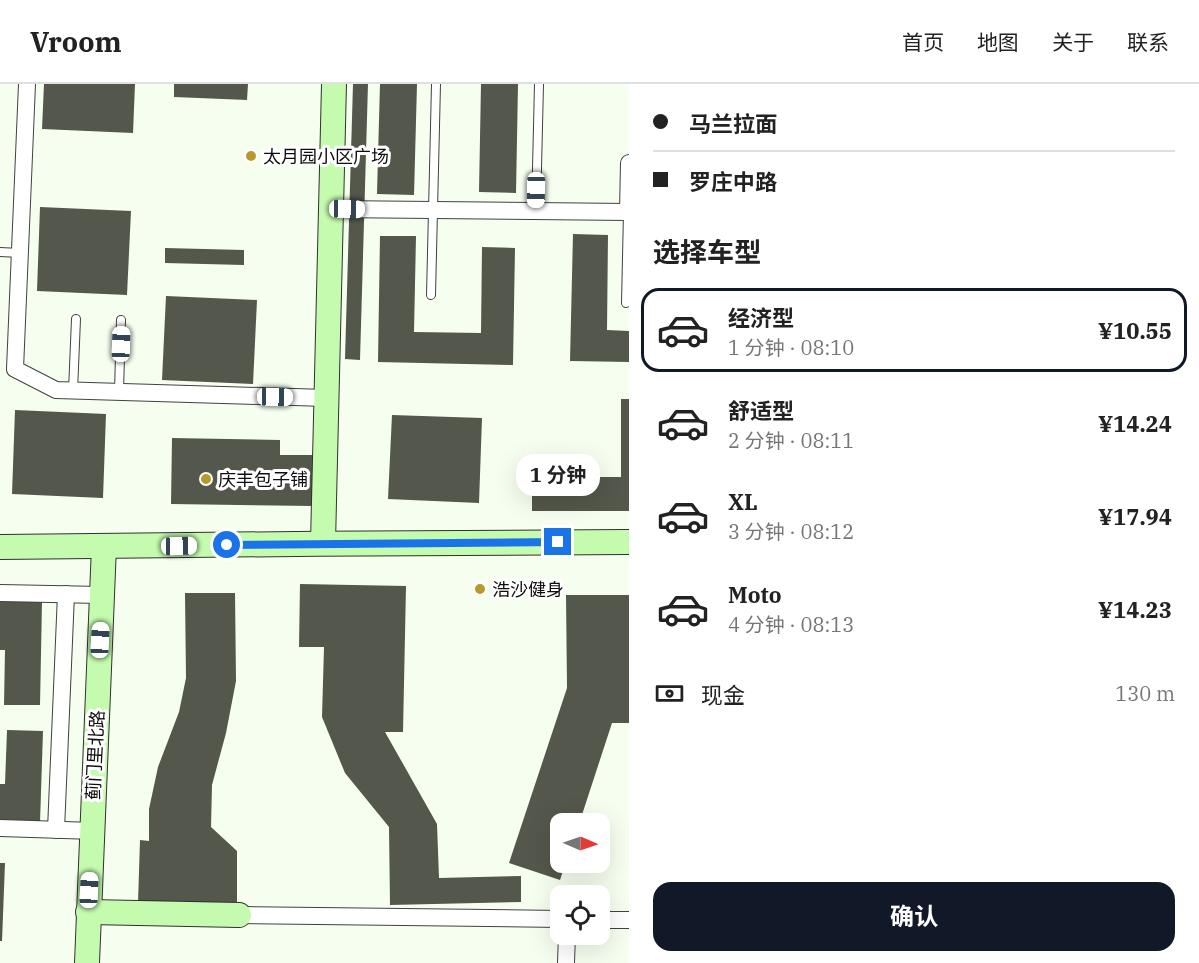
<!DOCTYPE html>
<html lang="zh">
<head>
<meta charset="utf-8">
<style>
  body { margin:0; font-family:"IBM Plex Serif","Noto Sans SC",serif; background:#f6f6f6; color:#222; height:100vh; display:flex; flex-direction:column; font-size:22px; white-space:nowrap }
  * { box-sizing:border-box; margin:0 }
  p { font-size:20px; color:#767676 }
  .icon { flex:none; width:33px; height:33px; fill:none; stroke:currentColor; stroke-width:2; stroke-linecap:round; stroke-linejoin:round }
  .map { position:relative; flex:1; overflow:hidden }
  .sheet { display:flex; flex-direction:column; background:#fff; width:570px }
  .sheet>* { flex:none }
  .top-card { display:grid; align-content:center; height:132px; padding:0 24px; background:#fff }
  .needle { width:39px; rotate:92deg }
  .fabs { position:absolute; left:550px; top:729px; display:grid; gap:12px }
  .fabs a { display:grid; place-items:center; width:60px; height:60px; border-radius:12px; background:#fff; box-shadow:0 6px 24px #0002; font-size:30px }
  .end { position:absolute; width:27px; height:27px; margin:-14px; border:8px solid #1a73e8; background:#fff; box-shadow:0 0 0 3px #fff }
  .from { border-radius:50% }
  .bubble { position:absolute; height:42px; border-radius:18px; background:#fff; box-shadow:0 6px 24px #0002; font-size:20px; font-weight:700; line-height:42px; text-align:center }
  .car { position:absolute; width:18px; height:36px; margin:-18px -9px; border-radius:8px; box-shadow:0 0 4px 2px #0007; background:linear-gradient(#fff 24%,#345 0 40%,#fff 0 76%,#345 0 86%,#fff 0) }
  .top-card b { display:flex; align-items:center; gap:21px; height:57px; font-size:22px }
  .top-card b+b { border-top:2px solid #e0e0e0 }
  .top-card i { width:15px; height:15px; background:#222 }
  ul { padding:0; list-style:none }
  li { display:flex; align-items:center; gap:18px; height:84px; margin:0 12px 9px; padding:0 12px; border:3px solid transparent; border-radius:18px }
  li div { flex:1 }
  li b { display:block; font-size:22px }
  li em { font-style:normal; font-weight:700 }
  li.active { border-color:#111827 }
  li>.icon { width:54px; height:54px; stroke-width:1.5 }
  h2 { padding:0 24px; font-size:27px; line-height:72px }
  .pay { display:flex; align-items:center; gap:15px; height:66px; padding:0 24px; font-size:22px }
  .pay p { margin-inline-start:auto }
  .cta { display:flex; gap:12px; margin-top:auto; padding:12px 24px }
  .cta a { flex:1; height:69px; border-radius:18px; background:#111827; color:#fff; font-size:24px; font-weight:700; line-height:69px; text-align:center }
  header { display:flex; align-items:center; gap:36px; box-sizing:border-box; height:84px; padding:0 30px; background:#fff; border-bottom:2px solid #e0e0e0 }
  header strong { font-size:28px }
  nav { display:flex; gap:33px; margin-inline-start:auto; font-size:21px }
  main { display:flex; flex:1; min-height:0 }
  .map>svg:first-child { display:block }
</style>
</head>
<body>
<header>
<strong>Vroom</strong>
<nav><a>首页</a><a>地图</a><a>关于</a><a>联系</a></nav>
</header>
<main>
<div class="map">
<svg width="629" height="879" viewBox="0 0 629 879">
  <rect width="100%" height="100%" fill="#f6fef0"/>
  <!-- building -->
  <g fill="#54574b">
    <path d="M44,0H135L133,49L42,45Z"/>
    <path d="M174,0H248L247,16L174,13Z"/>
    <path d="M353,0H368L360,276L345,275Z"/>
    <path d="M380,0H417L414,111L377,110Z"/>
    <path d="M481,0H518L516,109L479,108Z"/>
    <path d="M40,123L131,127L127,211L37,207Z"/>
    <path d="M573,150L608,151L607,246L629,247V278L570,277Z"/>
    <path d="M380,152H416L414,248L481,249L482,163L515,164L513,281L378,278Z"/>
    <path d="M165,164L244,166V181L165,179Z"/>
    <path d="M166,212L257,216L253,300L162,296Z"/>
    <path d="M621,315H629V427H532V393H621Z"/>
    <path d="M15,326L106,330L103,414L12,410Z"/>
    <path d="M392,331L482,334L479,419L388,415Z"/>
    <path d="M172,354L280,356V371H315L314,422L171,420Z"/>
    <path d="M300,500L406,502L403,648H385L437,740L439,794L521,792V818L390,821L389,743L345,689L322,633L324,563H299Z"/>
    <path d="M185,509H235L236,597L226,649L212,701L211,743L237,767V820L138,819L140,756L149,757V725L158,683L179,628L186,594Z"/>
    <path d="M566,511H629V639H612L579,740H561V778H566L560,796L509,779L567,604Z"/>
    <path d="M0,516L42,517L40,621H4L5,566H0Z"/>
    <path d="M7,646L43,647L40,739L0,738V700H5Z"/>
    <path d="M0,779H5L2,857H0Z"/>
  </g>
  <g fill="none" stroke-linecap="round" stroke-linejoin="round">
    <!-- lane casing -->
    <g stroke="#414141" stroke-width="10">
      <g id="lane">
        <path d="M536,127L539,0"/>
        <path d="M0,168L20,169"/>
        <path d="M431,211L436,0"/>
        <path d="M626,219L628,128"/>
        <path d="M73,307L76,235"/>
        <path d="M119,308L121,236"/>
      </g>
    </g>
    <!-- street casing -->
    <g stroke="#414141" stroke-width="18">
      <g id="street">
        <path d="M27,0L15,285L56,306L326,314"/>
        <path d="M331,125L629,128"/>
        <path d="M628,128L629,79"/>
        <path d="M0,509L102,511"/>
        <path d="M0,744L95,747"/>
        <path d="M56,746L66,510"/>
        <path d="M239,831L561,835"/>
        <path d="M600,836H629"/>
        <path d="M566,879L567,850"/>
      </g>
    </g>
    <!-- secondary casing -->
    <g stroke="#303030" stroke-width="26">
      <g id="secondary">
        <path d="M323,459L334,0"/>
        <path d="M0,463C210,461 419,458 629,458"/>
        <path d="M88,828L239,831"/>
        <path d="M87,879L104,462"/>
      </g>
    </g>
    <!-- lane -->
    <use href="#lane" stroke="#fff" stroke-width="8"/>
    <!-- street -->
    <use href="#street" stroke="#fff" stroke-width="16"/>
    <!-- secondary -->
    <use href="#secondary" stroke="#c4fbaf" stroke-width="24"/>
  </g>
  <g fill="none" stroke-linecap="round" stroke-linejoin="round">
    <!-- route -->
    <path stroke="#1a73e8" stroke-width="8" d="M227,461L558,458"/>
  </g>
  <!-- markers -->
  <g fill="#b89a2c" stroke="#fff" stroke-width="2">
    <circle cx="251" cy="72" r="6"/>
    <circle cx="206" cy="395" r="6"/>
    <circle cx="480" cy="505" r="6"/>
  </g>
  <g text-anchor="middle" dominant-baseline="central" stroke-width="6" stroke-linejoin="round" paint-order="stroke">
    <!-- poi labels -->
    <g font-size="18" fill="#0e0e0e" stroke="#fff" text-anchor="start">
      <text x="263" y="72">太月园小区广场</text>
      <text x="218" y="395">庆丰包子铺</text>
      <text x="492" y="505">浩沙健身</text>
    </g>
    <!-- street labels -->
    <g font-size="18" fill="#0e0e0e" stroke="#fff">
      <text transform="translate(95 671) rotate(-87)">蓟门里北路</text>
    </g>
  </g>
</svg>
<div class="fabs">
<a><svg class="needle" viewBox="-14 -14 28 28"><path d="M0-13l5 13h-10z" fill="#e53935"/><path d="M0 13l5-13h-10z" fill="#767676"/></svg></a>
<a><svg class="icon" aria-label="locate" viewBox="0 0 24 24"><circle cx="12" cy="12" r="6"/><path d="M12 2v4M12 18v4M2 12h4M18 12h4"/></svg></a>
</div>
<i class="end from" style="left:227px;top:461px"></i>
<i class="end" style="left:558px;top:458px"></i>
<div class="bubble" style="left:516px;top:370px;width:84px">1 分钟</div>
<i class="car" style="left:536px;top:106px;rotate:181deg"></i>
<i class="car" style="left:347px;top:125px;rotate:91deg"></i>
<i class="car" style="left:121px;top:260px;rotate:2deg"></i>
<i class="car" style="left:275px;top:313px;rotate:91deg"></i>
<i class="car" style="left:179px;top:462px;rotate:89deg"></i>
<i class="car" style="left:100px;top:556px;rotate:3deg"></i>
<i class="car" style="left:89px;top:806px;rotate:3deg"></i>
</div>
<section class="sheet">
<div class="top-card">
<b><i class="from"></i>马兰拉面</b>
<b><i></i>罗庄中路</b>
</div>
<h2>选择车型</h2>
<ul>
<li class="active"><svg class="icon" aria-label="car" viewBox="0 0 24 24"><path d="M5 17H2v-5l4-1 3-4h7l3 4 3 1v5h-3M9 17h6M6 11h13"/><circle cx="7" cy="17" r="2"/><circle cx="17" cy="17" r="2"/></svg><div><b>经济型</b><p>1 分钟 · 08:10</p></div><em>¥10.55</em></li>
<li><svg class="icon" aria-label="car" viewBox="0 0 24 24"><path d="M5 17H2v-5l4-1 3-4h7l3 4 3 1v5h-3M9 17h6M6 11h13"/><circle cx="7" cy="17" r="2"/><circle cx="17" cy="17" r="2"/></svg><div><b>舒适型</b><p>2 分钟 · 08:11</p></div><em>¥14.24</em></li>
<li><svg class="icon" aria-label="car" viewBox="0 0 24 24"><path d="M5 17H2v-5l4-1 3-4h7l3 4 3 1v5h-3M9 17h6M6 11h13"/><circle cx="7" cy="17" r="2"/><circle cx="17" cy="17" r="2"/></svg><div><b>XL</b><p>3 分钟 · 08:12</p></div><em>¥17.94</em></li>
<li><svg class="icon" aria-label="car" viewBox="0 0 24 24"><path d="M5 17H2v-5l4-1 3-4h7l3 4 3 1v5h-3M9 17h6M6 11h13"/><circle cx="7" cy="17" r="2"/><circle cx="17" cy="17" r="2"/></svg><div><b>Moto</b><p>4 分钟 · 08:13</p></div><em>¥14.23</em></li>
</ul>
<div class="pay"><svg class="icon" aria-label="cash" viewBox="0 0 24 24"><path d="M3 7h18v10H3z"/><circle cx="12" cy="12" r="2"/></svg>现金<p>130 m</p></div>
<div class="cta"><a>确认</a></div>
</section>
</main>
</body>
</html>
